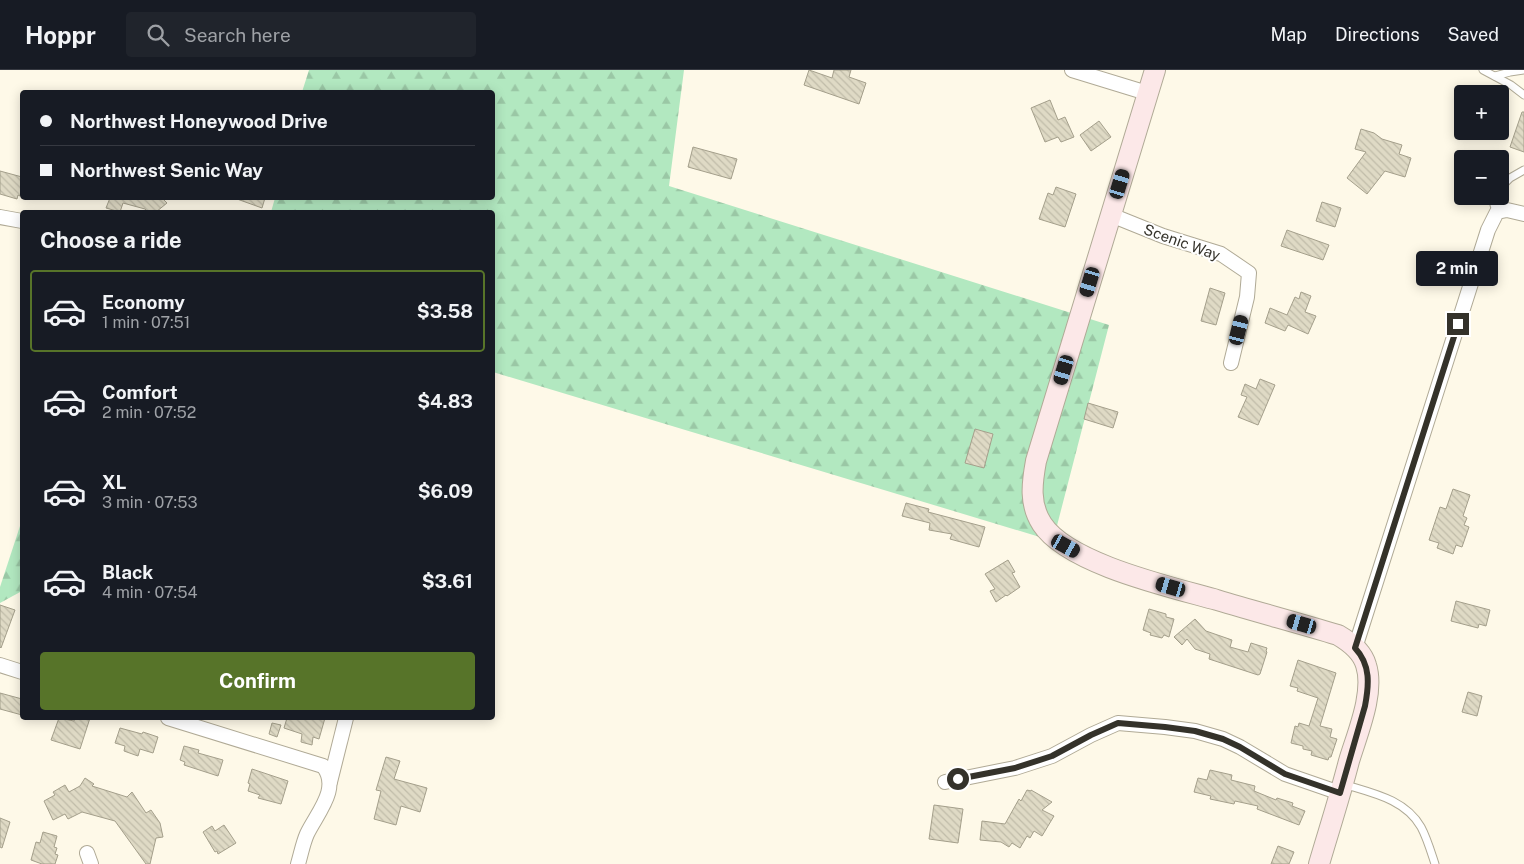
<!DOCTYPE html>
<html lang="en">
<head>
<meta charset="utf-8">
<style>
  body { margin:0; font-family:"Public Sans",sans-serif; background:#20242c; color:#f1f3f6; height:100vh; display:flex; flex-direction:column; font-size:19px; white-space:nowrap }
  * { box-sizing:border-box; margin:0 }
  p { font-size:16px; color:#9ea1a6 }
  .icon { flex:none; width:28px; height:28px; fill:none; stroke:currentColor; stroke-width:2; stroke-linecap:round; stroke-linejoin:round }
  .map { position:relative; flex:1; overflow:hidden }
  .drawer { position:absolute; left:20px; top:140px; width:475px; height:510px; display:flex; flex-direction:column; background:#171b24; border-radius:5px; box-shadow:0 2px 12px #0003 }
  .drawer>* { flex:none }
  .hud { position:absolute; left:20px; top:20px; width:475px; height:110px; border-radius:5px; box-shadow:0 2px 12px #0003; display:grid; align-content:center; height:110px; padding:0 20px; background:#171b24 }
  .tools { position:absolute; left:1454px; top:15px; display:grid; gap:10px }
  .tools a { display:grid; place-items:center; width:55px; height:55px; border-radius:5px; background:#171b24; box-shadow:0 2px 12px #0003; font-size:25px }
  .end { position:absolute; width:22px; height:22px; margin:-11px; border:6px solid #34322a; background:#fff; box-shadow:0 0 0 2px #fff }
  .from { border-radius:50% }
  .bubble { position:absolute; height:35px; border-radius:5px; background:#171b24; box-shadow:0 2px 12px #0003; font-size:16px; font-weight:700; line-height:35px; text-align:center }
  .car { position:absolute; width:15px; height:30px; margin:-15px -8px; border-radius:6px; box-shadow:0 0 4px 1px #0007; background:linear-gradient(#222 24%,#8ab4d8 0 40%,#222 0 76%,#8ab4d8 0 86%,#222 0) }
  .hud b { display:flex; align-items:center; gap:18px; height:48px; font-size:19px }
  .hud b+b { border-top:1px solid #363941 }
  .hud i { width:12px; height:12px; background:#f1f3f6 }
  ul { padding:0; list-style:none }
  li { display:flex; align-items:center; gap:15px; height:82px; margin:0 10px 8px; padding:0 10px; border:2px solid transparent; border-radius:5px }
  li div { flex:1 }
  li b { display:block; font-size:19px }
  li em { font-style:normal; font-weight:700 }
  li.current { border-color:#577429 }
  li>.icon { width:45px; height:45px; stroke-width:1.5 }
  h2 { padding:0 20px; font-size:22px; line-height:60px }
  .cta { display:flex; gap:10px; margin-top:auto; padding:10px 20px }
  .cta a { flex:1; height:58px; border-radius:5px; background:#577429; color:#fff; font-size:20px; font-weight:700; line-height:58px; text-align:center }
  header { display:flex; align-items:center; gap:30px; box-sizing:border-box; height:70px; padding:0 25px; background:#171b24; border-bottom:1px solid #363941 }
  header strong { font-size:24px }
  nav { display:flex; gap:28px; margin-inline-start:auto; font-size:18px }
  .search { width:350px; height:45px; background:#20242c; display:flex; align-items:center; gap:12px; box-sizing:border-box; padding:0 18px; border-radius:5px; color:#9ea1a6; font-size:19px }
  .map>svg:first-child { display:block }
</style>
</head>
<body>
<header>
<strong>Hoppr</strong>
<div class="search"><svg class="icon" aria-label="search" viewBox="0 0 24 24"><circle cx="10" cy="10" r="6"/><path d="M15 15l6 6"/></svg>Search here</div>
<nav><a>Map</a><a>Directions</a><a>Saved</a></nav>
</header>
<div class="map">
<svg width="1524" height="794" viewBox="0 0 1524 794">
  <defs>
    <pattern id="forest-firs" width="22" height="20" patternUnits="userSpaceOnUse" patternTransform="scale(1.25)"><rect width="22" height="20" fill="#b2e8c0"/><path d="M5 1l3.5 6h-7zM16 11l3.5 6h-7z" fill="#9ac7a5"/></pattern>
    <pattern id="building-back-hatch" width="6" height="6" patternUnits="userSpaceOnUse" patternTransform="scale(1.25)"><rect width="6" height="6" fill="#dfdac5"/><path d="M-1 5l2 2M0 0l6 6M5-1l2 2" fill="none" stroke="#c0bca9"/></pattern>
  </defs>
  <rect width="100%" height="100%" fill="#fef9e8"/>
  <!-- forest -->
  <g fill="url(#forest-firs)">
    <path d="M309,0H684L669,116L1109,255L1053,471L493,302L492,142H271L275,128H492V22H302Z"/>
    <path d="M22,450V521L0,533V517Z"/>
  </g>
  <!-- building -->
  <g fill="url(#building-back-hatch)" stroke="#a49f8b">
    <path d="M809,0L832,8L834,0H851L849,7L866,13L859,34L804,15Z"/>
    <path d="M1050,30L1058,50L1065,47L1074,67L1061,72L1058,67L1045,72L1031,38Z"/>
    <path d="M1522,42H1524V82L1510,77Z"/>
    <path d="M1099,51L1111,67L1091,81L1080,65Z"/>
    <path d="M1361,59L1374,63L1382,69L1402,75L1399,84L1411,88L1405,107L1385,101L1367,124L1347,108L1366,82L1355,79Z"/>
    <path d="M693,77L737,89L731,109L688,97Z"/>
    <path d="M0,101L22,107V118L20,126L18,125L17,129L0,124Z"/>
    <path d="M1056,117L1076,124L1065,157L1039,149L1048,123L1053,125Z"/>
    <path d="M110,128H162L167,133L156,142H148L145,139L123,133L120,142L106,138Z"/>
    <path d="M237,128H265L262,138L237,129Z"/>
    <path d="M1322,132L1341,138L1335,157L1316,151Z"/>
    <path d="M1287,160L1329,175L1323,190L1281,176Z"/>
    <path d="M1210,218L1225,223L1216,255L1201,251Z"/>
    <path d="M1301,222L1311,226L1305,242L1316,246L1308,264L1288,255L1285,261L1265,253L1270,238L1287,245L1295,227L1299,229Z"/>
    <path d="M1260,309L1275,315L1258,355L1238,347L1247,327L1241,325L1245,314L1256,319Z"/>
    <path d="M1088,333L1118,342L1113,358L1084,349Z"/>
    <path d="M975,359L993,364L984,398L965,393Z"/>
    <path d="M1453,419L1470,425L1463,446L1467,448L1464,455L1469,457L1462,477L1456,475L1453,484L1437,478L1439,473L1429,470L1440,437L1446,439Z"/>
    <path d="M906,433L929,439L928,442L985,457L979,477L950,469L952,464L929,460L930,453L902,446Z"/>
    <path d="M1008,490L1015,502L1012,503L1020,517L1007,526L1006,525L996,532L990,521L995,519L985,504Z"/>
    <path d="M1456,531L1490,540L1486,556L1479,554L1478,558L1451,551Z"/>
    <path d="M0,535L15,540L1,578L0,577Z"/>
    <path d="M1149,539L1166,544V547L1174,549L1169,567L1164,565L1162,568L1150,565L1151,563L1143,560Z"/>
    <path d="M1195,549L1206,561L1232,570L1230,577L1248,582L1251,573L1267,578L1266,581L1267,582L1260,604L1258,605L1209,589L1210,584L1195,579L1187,569L1182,575L1174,567Z"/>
    <path d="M1298,590L1336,603L1320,656L1332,659L1330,667L1337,669L1331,687H1329L1328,690L1311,685L1312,681L1303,679V676L1291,673L1295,656L1298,657L1299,653L1309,656L1318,628L1297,621L1298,618L1290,616Z"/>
    <path d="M1468,622L1482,626L1477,646L1462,642Z"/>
    <path d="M0,623L22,629V645L0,639Z"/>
    <path d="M59,648L74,651L75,648H90L80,679L51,670Z"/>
    <path d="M287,648H325L319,669L313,667L312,675L301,672L302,664L284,658Z"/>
    <path d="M272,653L281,655L277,667L269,664Z"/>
    <path d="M120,658L142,664L143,662L158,667L153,683L140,679L138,686L124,681L125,676L115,673Z"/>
    <path d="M184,676L199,680L198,683L223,690L218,706L184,695L185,692L180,690Z"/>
    <path d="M386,687L400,691L394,709L427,718L420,742L401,736L396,755L374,749L381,721L376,720Z"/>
    <path d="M252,699L288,711L281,734L258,728L260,725L248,721L250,714L248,713Z"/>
    <path d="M1210,700L1232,705L1231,710L1255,716L1254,721L1276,730L1277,728L1293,733L1292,736L1305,741L1299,755L1257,739L1258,736L1235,731L1234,734L1210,729L1211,726L1194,722L1198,708L1207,710Z"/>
    <path d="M85,708L94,714L92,716L127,727L132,722L146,743L151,740L160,753L163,767L156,768L150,794H146L115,751L82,742L68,749L65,744L53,750L44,731L55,725L53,722L65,715L69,722L80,716Z"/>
    <path d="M1027,720L1031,721V720L1052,732L1042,740L1054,746L1042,766L1034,761L1030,768L1027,766L1020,778L1012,773L1009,777L1001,772L980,770L982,751L1005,754L1019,729L1021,731Z"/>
    <path d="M934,735L963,739L958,773L929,769Z"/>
    <path d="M0,748L10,752L2,778L0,777Z"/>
    <path d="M224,755L236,773L218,784L217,781L215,782L203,762L212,756L215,761Z"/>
    <path d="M43,762L57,766L54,777L57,778L55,784L58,785L55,794H42L31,790L36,772L40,773Z"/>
    <path d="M1278,776L1294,782L1289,794H1271Z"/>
  </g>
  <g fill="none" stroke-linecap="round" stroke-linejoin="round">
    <!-- lane casing -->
    <g stroke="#b0aa96" stroke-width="9">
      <g id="lane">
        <path d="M1483,0L1511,15L1524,25"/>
        <path d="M1495,6L1510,2L1524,0"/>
        <path d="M1500,118L1510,108L1524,100"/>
        <path d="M1495,126L1494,135L1497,142"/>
        <path d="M1343,714C1372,723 1405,729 1421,757C1427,768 1431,782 1435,794"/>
      </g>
    </g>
    <!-- street casing -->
    <g stroke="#b0aa96" stroke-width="16">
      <g id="street">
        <path d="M1072,0L1147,23"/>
        <path d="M1111,145L1163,166L1221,184L1249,203L1247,227L1231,293"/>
        <path d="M0,147L22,151"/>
        <path d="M1355,578L1488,160L1497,142L1507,140L1524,144"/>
        <path d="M0,595L22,602"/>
        <path d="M168,648L323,696C341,718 317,743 307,764C303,773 301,784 298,794"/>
        <path d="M330,712L346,648"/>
        <path d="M945,712L1015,698L1052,686L1091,665L1118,653L1165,657L1195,661L1223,669L1240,677L1285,704L1340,723"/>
        <path d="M87,783L91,794"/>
      </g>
    </g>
    <!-- secondary casing -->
    <g stroke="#b0aa96" stroke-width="22">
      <path id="secondary" d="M1155,0L1036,391C1032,413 1029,434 1042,454C1068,494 1171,517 1217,530C1257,542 1298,553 1338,565C1350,572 1362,581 1366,595C1375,623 1357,664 1349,691C1340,726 1329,760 1319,794"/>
    </g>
    <!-- lane -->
    <use href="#lane" stroke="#fff" stroke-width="7"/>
    <!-- street -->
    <use href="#street" stroke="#fff" stroke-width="14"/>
    <!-- secondary -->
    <use href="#secondary" stroke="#fce8e8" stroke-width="20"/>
  </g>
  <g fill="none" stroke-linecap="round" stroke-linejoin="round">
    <!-- route -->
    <path stroke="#34322a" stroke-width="6" d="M958,709L1015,698L1052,686L1091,665L1118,653L1165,657L1195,661L1223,669L1240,677L1285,704L1340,723L1365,636C1369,615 1371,595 1355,578L1458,254"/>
  </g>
  <g text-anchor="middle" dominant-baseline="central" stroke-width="4" stroke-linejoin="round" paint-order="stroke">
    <!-- street labels -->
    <g font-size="15" fill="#34322a" stroke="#fff">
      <text transform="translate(1182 172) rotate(20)">Scenic Way</text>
    </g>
  </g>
</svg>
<div class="tools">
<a>+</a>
<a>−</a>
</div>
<i class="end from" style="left:958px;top:709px"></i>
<i class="end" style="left:1458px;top:254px"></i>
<div class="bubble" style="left:1416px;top:181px;width:82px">2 min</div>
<i class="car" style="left:1120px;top:114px;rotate:17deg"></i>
<i class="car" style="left:1090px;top:212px;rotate:197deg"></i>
<i class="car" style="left:1239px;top:260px;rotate:14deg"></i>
<i class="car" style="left:1064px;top:300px;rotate:197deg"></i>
<i class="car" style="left:1066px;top:476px;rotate:119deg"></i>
<i class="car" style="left:1171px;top:517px;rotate:286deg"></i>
<i class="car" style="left:1302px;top:554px;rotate:286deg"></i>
<div class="hud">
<b><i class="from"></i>Northwest Honeywood Drive</b>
<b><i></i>Northwest Senic Way</b>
</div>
<section class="drawer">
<h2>Choose a ride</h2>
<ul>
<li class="current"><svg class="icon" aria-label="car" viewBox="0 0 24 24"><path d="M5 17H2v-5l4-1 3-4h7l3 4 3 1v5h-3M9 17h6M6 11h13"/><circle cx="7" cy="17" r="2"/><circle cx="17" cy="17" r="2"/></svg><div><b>Economy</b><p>1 min · 07:51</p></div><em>$3.58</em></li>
<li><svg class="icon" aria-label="car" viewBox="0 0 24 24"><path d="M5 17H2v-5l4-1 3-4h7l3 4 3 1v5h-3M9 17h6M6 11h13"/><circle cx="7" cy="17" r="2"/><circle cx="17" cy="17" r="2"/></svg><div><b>Comfort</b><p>2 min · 07:52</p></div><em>$4.83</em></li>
<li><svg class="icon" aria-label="car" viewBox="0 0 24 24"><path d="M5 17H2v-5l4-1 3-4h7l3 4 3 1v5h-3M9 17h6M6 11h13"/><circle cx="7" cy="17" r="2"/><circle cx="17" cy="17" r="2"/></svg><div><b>XL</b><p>3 min · 07:53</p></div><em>$6.09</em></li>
<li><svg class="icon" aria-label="car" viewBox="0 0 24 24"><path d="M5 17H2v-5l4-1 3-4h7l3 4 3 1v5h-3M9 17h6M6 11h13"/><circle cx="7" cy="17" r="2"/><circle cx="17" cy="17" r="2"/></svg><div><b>Black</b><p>4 min · 07:54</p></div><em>$3.61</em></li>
</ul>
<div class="cta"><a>Confirm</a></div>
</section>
</div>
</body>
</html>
